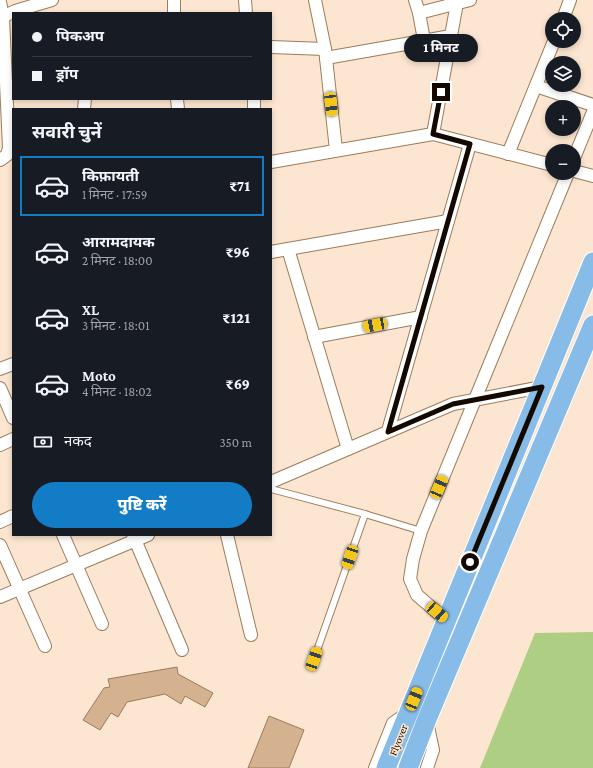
<!DOCTYPE html>
<html lang="hi">
<head>
<meta charset="utf-8">
<style>
  body { margin:0; font-family:"Crimson Pro","Noto Sans Devanagari",serif; background:#242831; color:#f1f3f6; height:100vh; display:flex; flex-direction:column; font-size:15px; white-space:nowrap }
  * { box-sizing:border-box; margin:0 }
  p { font-size:13px; color:#9ea1a6 }
  .icon { flex:none; width:22px; height:22px; fill:none; stroke:currentColor; stroke-width:2; stroke-linecap:round; stroke-linejoin:round }
  .map { position:relative; flex:1; overflow:hidden }
  .details { position:absolute; left:12px; top:108px; width:260px; height:428px; display:flex; flex-direction:column; background:#171b24; border-radius:0px; box-shadow:0 2px 6px #0003 }
  .details>* { flex:none }
  .top-card { position:absolute; left:12px; top:12px; width:260px; height:88px; border-radius:0px; box-shadow:0 2px 6px #0003; display:grid; align-content:center; height:88px; padding:0 20px; background:#171b24 }
  .fabs { position:absolute; left:545px; top:12px; display:grid; gap:8px }
  .fabs a { display:grid; place-items:center; width:36px; height:36px; border-radius:50%; background:#171b24; box-shadow:0 2px 6px #0003; font-size:20px }
  .end { position:absolute; width:18px; height:18px; margin:-9px; border:5px solid #140901; background:#fff; box-shadow:0 0 0 2px #fff }
  .from { border-radius:50% }
  .bubble { position:absolute; height:28px; border-radius:14px; background:#171b24; box-shadow:0 2px 6px #0003; font-size:13px; font-weight:800; line-height:28px; text-align:center }
  .car { position:absolute; width:12px; height:24px; margin:-12px -6px; border-radius:5px; box-shadow:0 0 3px 1px #0007; background:linear-gradient(#f5c518 24%,#345 0 40%,#f5c518 0 76%,#345 0 86%,#f5c518 0) }
  .top-card b { display:flex; align-items:center; gap:14px; height:38px; font-size:15px }
  .top-card b+b { border-top:1px solid #363941 }
  .top-card i { width:10px; height:10px; background:#f1f3f6 }
  ul { padding:0; list-style:none }
  li { display:flex; align-items:center; gap:12px; height:60px; margin:0 8px 6px; padding:0 12px; border:2px solid transparent; border-radius:0px }
  li div { flex:1 }
  li b { display:block; font-size:15px }
  li em { font-style:normal; font-weight:800 }
  li.active { border-color:#137cc6 }
  li>.icon { width:36px; height:36px; stroke-width:1.5 }
  h2 { padding:0 20px; font-size:18px; line-height:48px }
  .pay { display:flex; align-items:center; gap:10px; height:44px; padding:0 20px; font-size:15px }
  .pay p { margin-inline-start:auto }
  .action { display:flex; gap:8px; margin-top:auto; padding:8px 20px }
  .action a { flex:1; height:46px; border-radius:24px; background:#137cc6; color:#fff; font-size:16px; font-weight:800; line-height:46px; text-align:center }
  .map>svg:first-child { display:block }
</style>
</head>
<body>
<div class="map">
<svg width="593" height="768" viewBox="0 0 593 768">
  <rect width="100%" height="100%" fill="#fce6d1"/>
  <!-- green -->
  <path fill="#aece83" d="M593,632V768H480L535,633Z"/>
  <!-- building -->
  <g fill="#d4b290" stroke="#9b7b5a">
    <path d="M177,667L178,674L213,693L205,707L185,696L181,704L165,694L127,702L118,717L111,713L100,730L83,720L104,688L110,687L108,679Z"/>
    <path d="M269,716L304,730L289,768H248Z"/>
  </g>
  <g fill="none" stroke-linecap="round" stroke-linejoin="round">
    <!-- service casing -->
    <g stroke="#9c7c5b" stroke-width="8">
      <g id="service">
        <path d="M271,489L365,514L421,531"/>
        <path d="M314,659L365,514"/>
      </g>
    </g>
    <!-- minor casing -->
    <g stroke="#9c7c5b" stroke-width="14">
      <g id="minor">
        <path d="M245,0L246,13"/>
        <path d="M315,0L325,49L326,58L336,150"/>
        <path d="M415,0L419,13L424,40"/>
        <path d="M0,2L3,17L9,148L7,155L0,160"/>
        <path d="M174,13V0"/>
        <path d="M419,13L470,0"/>
        <path d="M0,18L15,11L52,0"/>
        <path d="M563,19L570,0"/>
        <path d="M271,47L325,49"/>
        <path d="M326,58L451,36"/>
        <path d="M536,86L593,105"/>
        <path d="M177,99L178,109"/>
        <path d="M254,99V109"/>
        <path d="M84,109L85,99"/>
        <path d="M433,134L457,3"/>
        <path d="M508,154L554,41"/>
        <path d="M574,158L593,112"/>
        <path d="M271,162L433,134L552,165"/>
        <path d="M574,171L593,176"/>
        <path d="M288,249L348,449"/>
        <path d="M271,252L448,221"/>
        <path d="M314,337L421,317"/>
        <path d="M0,369L13,364"/>
        <path d="M0,388L13,418"/>
        <path d="M388,431L470,144"/>
        <path d="M0,445L13,439"/>
        <path d="M271,482L453,404L542,387"/>
        <path d="M0,522L13,516"/>
        <path d="M63,535L102,624"/>
        <path d="M133,535L182,650"/>
        <path d="M227,535L251,635"/>
        <path d="M0,545L45,646"/>
        <path d="M0,597L148,535"/>
        <path d="M446,620L417,595L410,579L413,559L421,531L568,173"/>
        <path d="M375,768L393,723L408,713"/>
        <path d="M427,768L433,750L427,722"/>
      </g>
    </g>
    <!-- primary casing -->
    <g stroke="#fff" stroke-width="21">
      <g id="primary">
        <path d="M386,768L593,262"/>
        <path d="M408,768L427,719L593,325"/>
      </g>
    </g>
    <!-- service -->
    <use href="#service" stroke="#fff" stroke-width="6"/>
    <!-- minor -->
    <use href="#minor" stroke="#fff" stroke-width="12"/>
    <!-- primary -->
    <use href="#primary" stroke="#88bce8" stroke-width="19"/>
  </g>
  <g fill="none" stroke-linecap="round" stroke-linejoin="round">
    <!-- route -->
    <path stroke="#140901" stroke-width="5" d="M441,92L433,134L470,144L388,432L453,404L542,387L470,562"/>
  </g>
  <g text-anchor="middle" dominant-baseline="central" stroke-width="3" stroke-linejoin="round" paint-order="stroke">
    <!-- street labels -->
    <g font-size="11" fill="#140901" stroke="#fce6d1">
      <text transform="translate(398 740) rotate(-68)">Flyover</text>
    </g>
  </g>
</svg>
<div class="fabs">
<a><svg class="icon" aria-label="locate" viewBox="0 0 24 24"><circle cx="12" cy="12" r="6"/><path d="M12 2v4M12 18v4M2 12h4M18 12h4"/></svg></a>
<a><svg class="icon" aria-label="layers" viewBox="0 0 24 24"><path d="M12 4l9 5-9 5-9-5zM3 14l9 5 9-5"/></svg></a>
<a>+</a>
<a>−</a>
</div>
<i class="end from" style="left:470px;top:562px"></i>
<i class="end" style="left:441px;top:92px"></i>
<div class="bubble" style="left:404px;top:34px;width:74px">1 मिनट</div>
<i class="car" style="left:331px;top:104px;rotate:173deg"></i>
<i class="car" style="left:375px;top:325px;rotate:259deg"></i>
<i class="car" style="left:439px;top:487px;rotate:23deg"></i>
<i class="car" style="left:350px;top:557px;rotate:199deg"></i>
<i class="car" style="left:437px;top:612px;rotate:131deg"></i>
<i class="car" style="left:314px;top:659px;rotate:19deg"></i>
<i class="car" style="left:414px;top:699px;rotate:22deg"></i>
<div class="top-card">
<b><i class="from"></i>पिकअप</b>
<b><i></i>ड्रॉप</b>
</div>
<section class="details">
<h2>सवारी चुनें</h2>
<ul>
<li class="active"><svg class="icon" aria-label="car" viewBox="0 0 24 24"><path d="M5 17H2v-5l4-1 3-4h7l3 4 3 1v5h-3M9 17h6M6 11h13"/><circle cx="7" cy="17" r="2"/><circle cx="17" cy="17" r="2"/></svg><div><b>किफ़ायती</b><p>1 मिनट · 17:59</p></div><em>₹71</em></li>
<li><svg class="icon" aria-label="car" viewBox="0 0 24 24"><path d="M5 17H2v-5l4-1 3-4h7l3 4 3 1v5h-3M9 17h6M6 11h13"/><circle cx="7" cy="17" r="2"/><circle cx="17" cy="17" r="2"/></svg><div><b>आरामदायक</b><p>2 मिनट · 18:00</p></div><em>₹96</em></li>
<li><svg class="icon" aria-label="car" viewBox="0 0 24 24"><path d="M5 17H2v-5l4-1 3-4h7l3 4 3 1v5h-3M9 17h6M6 11h13"/><circle cx="7" cy="17" r="2"/><circle cx="17" cy="17" r="2"/></svg><div><b>XL</b><p>3 मिनट · 18:01</p></div><em>₹121</em></li>
<li><svg class="icon" aria-label="car" viewBox="0 0 24 24"><path d="M5 17H2v-5l4-1 3-4h7l3 4 3 1v5h-3M9 17h6M6 11h13"/><circle cx="7" cy="17" r="2"/><circle cx="17" cy="17" r="2"/></svg><div><b>Moto</b><p>4 मिनट · 18:02</p></div><em>₹69</em></li>
</ul>
<div class="pay"><svg class="icon" aria-label="cash" viewBox="0 0 24 24"><path d="M3 7h18v10H3z"/><circle cx="12" cy="12" r="2"/></svg>नकद<p>350 m</p></div>
<div class="action"><a>पुष्टि करें</a></div>
</section>
</div>
</body>
</html>
